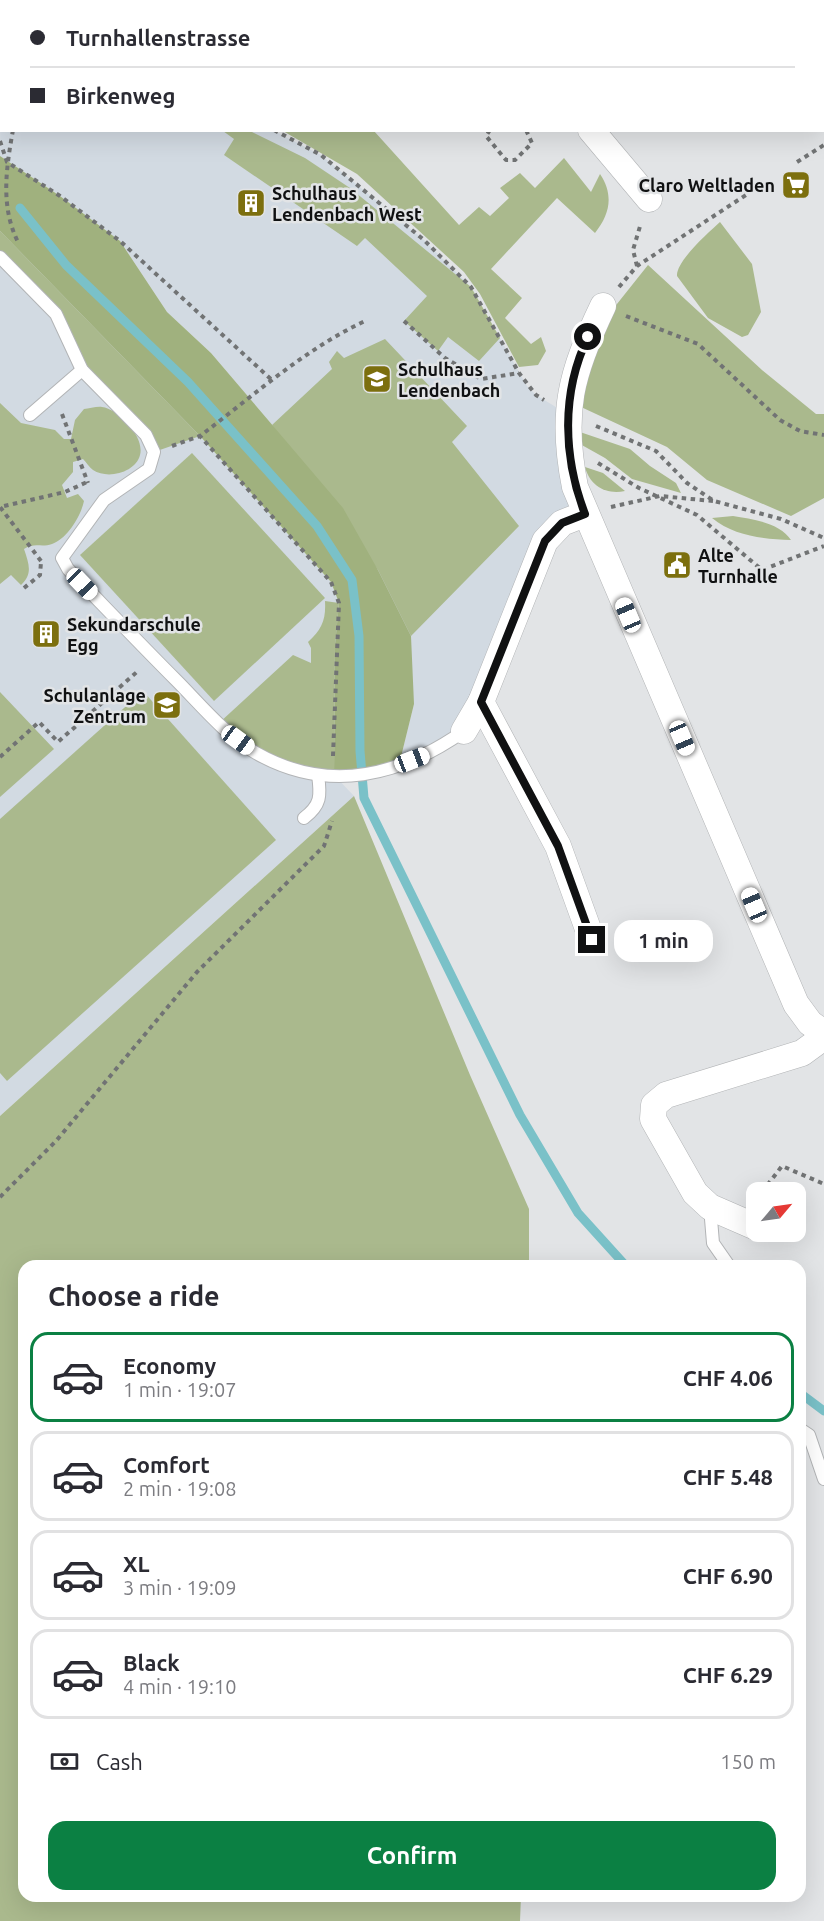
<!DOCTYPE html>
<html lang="en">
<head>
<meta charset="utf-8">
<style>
  body { margin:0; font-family:Ubuntu,sans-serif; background:#f2f2f3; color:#2b2b33; height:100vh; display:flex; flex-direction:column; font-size:22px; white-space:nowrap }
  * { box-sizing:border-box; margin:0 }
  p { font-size:20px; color:#7c7c81 }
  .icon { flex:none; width:33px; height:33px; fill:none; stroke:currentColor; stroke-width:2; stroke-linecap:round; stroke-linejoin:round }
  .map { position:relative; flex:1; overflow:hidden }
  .panel { position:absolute; left:18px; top:1260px; width:788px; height:642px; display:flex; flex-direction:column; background:#fff; border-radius:18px; box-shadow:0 6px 24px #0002 }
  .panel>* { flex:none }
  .guide { position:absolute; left:0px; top:0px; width:825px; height:132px; box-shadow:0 6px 24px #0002; display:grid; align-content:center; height:132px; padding:0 30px; background:#fff }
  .needle { width:39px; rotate:61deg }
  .fabs { position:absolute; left:746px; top:1182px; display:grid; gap:12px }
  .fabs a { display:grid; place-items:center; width:60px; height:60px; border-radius:12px; background:#fff; box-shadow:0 6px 24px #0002; font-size:30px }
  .end { position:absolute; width:27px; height:27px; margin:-14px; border:8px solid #101112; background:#fff; box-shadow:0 0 0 3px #fff }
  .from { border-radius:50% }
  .bubble { position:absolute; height:42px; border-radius:18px; background:#fff; box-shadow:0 6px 24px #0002; font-size:20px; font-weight:700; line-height:42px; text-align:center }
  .car { position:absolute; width:18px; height:36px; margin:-18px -9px; border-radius:8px; box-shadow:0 0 4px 2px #0007; background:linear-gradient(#fff 24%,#345 0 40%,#fff 0 76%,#345 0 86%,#fff 0) }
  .guide b { display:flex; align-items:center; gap:21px; height:57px; font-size:22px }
  .guide b+b { border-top:2px solid #e1e1e2 }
  .guide i { width:15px; height:15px; background:#2b2b33 }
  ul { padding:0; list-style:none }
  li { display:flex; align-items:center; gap:18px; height:90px; margin:0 12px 9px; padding:0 18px; border:3px solid #e1e1e2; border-radius:18px }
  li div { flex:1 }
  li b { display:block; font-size:22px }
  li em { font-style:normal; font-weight:700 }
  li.active { border-color:#0b8043 }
  li>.icon { width:54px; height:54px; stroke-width:1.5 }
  h2 { padding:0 30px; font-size:27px; line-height:72px }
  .pay { display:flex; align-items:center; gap:15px; height:66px; padding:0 30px; font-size:22px }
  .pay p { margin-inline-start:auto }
  .button { display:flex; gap:12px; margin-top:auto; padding:12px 30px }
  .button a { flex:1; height:69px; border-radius:18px; background:#0b8043; color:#fff; font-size:24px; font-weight:700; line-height:69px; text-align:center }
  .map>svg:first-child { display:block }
</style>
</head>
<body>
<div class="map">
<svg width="824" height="1921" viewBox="0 0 824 1921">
  <rect width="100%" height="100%" fill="#e2e4e6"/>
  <!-- built -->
  <g fill="#d2dae2">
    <path d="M1,0L38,1L2,2V130L274,131L321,155L424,240L471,287L527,386L536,395L569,415L585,514L562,523L464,731L399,765L414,704L272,425L211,353L167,312L120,241L60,196L0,156Z"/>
    <path d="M0,231L200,436L331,582L339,603L334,775L354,796L0,1116Z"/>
  </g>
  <!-- green -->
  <g fill="#aab98d">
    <path d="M223,131H250L305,158L350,188L471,287L500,338L479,361L448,337L438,351L404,321L427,296L365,238L357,246L224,155L234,139Z"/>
    <path d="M283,131H374L459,225L479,207L490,216L509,198L500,188L520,173L535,188L564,158L591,192L600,174C614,195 610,214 595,233L557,198L491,269L522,298L505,318L531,344L541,337L546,351L538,365L519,367L480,294L464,272L357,174Z"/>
    <path d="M720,222L752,264L761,312L748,335L742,337L708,318L677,276C676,261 709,232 720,222Z"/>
    <path d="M0,231L200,436L154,452L82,370L56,314L0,257Z"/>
    <path d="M648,265L762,370L816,414H824V498L791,516L707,480L667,447L581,407L584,382L609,314Z"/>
    <path d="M385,339L467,426L452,442L519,526L411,636L378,570L272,425L332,369L329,362L337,351L344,358Z"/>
    <path d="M0,403L21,423L55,430L64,439H71L75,420L84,409C89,409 97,406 102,407C119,409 145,437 140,455C136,472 108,480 93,470C89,467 86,462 83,459L73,462V472L62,485L67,498L78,494L84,501C81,516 67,539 52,544C41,548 35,542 24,549C29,564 33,574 21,585L11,575L0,584Z"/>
    <path d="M577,431L630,449L650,466L676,483L681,493L632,479L605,458L580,444Z"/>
    <path d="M192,453L325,598L214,701L80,555Z"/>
    <path d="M585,467L603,473L625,491C606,495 590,486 585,467Z"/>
    <path d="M733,516C753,519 780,523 791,540C763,539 734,536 712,518Z"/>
    <path d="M325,601L339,603L335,645L334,775L273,760L219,723L293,655L311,663V648L308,642C322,629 326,620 325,601Z"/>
    <path d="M143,691L276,840L7,1081L0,1073V819Z"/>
    <path d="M0,692L54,749L0,797Z"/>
    <path d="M354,796L470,1075L529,1209V1266H24V1896H521L520,1921H0V1116Z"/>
  </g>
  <!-- forest -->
  <path fill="#a0b17e" d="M0,156L60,196L120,241L167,312L211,353L343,508L378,570L411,636L414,704L399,765L334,775L335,645L339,603L331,582L200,436L0,231Z"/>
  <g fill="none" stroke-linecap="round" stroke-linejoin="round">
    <!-- stream -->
    <g stroke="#7ac1c8" stroke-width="9">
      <path d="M20,208L66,265L188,382L317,526L352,580L359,636L360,751L364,798L520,1115L578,1213L626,1266"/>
      <path d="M800,1393L824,1411"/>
    </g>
    <!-- lane casing -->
    <g stroke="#b2b4b6" stroke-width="14">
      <g id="lane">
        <path d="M0,257L56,314L82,370L146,435L154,452L149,469L104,500L62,558L68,569C104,606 139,643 176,680C200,704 225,735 256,753C328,794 400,776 464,731"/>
        <path d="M30,415L82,370"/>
        <path d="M304,818C321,805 321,796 318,775"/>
        <path d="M710,1207L713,1243L729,1266"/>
        <path d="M800,1429L809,1435L824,1479"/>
      </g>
    </g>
    <!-- street casing -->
    <g stroke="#b2b4b6" stroke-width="27">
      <g id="street">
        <path d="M478,0L479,2"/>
        <path d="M0,3L1,0"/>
        <path d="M591,130L649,199"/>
        <path d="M603,306C571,373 560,412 575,487L796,1004L810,1023L824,1033"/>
        <path d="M481,702L558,846L592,940"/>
        <path d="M464,731L481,702L545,541L562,523L585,514"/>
        <path d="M756,1227L710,1207L695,1193L653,1119L654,1105L666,1095L802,1053L824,1037"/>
      </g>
    </g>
    <!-- secondary casing -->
    <g stroke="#b2b4b6" stroke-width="34">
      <path id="secondary" d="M702,0L704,2"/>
    </g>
    <!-- path -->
    <g stroke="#717374" stroke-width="4" stroke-dasharray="4.5 4.5" stroke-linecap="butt">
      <path d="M36,0L38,2"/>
      <path d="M13,130C6,169 0,208 19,244"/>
      <path d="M274,130L321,155L424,240L471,287L519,373L536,395L544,400"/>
      <path d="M490,130L486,136L506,160H515L532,143L526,130"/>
      <path d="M0,141L7,162L60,196L120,241L273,381"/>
      <path d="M797,162L824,145"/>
      <path d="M637,266L633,250L641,223"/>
      <path d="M619,287L637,266L746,195"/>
      <path d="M626,316L698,344L780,420L800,431L824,435"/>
      <path d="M404,321L445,358L481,379L519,373"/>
      <path d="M62,414L88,483"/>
      <path d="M596,426L656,451L687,483L714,501L781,519L824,538"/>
      <path d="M172,446L200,436"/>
      <path d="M598,463L639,488L697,515L762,570L824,546"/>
      <path d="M611,507L660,496L713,501"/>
      <path d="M41,561L0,507L65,492L87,482"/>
      <path d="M24,588L40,575L41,562"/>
      <path d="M333,756L339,603L331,582L200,436C253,396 305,349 365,321"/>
      <path d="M0,757L39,722L58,742L138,671"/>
      <path d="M762,1192L782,1166L824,1184"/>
      <path d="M0,1197L56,1141L197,972L324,846L332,821"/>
    </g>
    <!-- lane -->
    <use href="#lane" stroke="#fff" stroke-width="12"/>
    <!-- street -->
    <use href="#street" stroke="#fff" stroke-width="26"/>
    <!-- secondary -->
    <use href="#secondary" stroke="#fff" stroke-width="33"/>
  </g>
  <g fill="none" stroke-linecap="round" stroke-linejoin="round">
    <!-- route -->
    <path stroke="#101112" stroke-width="8" d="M588,337C561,393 563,457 585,514L562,523L545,541L481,702L558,846L592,940"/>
  </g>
  <!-- icons -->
  <defs>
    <g id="supermarket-square" transform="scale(1.5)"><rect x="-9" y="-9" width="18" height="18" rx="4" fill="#7c6f0e" stroke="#e2e4e6"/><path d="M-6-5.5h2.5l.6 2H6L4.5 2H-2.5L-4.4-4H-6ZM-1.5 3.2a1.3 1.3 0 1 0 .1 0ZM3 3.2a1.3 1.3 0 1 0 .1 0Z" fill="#fff"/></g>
    <g id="building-square" transform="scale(1.5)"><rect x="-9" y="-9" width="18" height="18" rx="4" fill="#7c6f0e" stroke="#e2e4e6"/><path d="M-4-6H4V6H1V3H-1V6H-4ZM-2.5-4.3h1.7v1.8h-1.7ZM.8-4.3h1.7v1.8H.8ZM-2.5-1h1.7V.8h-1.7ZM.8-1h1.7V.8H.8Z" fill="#fff"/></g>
    <g id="school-square" transform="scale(1.5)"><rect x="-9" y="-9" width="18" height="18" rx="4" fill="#7c6f0e" stroke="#e2e4e6"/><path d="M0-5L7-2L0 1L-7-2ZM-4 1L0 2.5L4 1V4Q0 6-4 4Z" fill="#fff"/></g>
    <g id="civic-square" transform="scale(1.5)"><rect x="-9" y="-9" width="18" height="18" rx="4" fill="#7c6f0e" stroke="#e2e4e6"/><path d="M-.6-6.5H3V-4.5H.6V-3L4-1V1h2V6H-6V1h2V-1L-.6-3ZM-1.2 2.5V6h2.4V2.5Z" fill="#fff"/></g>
  </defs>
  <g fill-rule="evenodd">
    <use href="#supermarket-square" x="796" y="185"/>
    <use href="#building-square" x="251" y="203"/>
    <use href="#school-square" x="377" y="379"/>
    <use href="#civic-square" x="677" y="565"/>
    <use href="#building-square" x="46" y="634"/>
    <use href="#school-square" x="167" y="705"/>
  </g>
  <g text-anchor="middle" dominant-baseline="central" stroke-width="5" stroke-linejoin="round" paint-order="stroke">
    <!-- poi labels -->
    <g font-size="18" font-weight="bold" fill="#101112" stroke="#e2e4e6" text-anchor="start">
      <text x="775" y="185" text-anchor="end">Claro Weltladen</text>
      <text x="272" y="193">Schulhaus<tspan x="272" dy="21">Lendenbach West</tspan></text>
      <text x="398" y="369">Schulhaus<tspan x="398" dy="21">Lendenbach</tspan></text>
      <text x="698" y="555">Alte<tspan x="698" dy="21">Turnhalle</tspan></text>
      <text x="67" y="624">Sekundarschule<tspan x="67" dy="21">Egg</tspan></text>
      <text x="146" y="695" text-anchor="end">Schulanlage<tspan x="146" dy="21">Zentrum</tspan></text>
    </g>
  </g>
</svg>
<div class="fabs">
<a><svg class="needle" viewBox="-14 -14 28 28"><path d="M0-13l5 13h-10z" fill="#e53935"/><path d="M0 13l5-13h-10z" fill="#7c7c81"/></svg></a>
</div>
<i class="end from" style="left:588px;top:337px"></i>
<i class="end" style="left:592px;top:940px"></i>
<div class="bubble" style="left:614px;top:920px;width:99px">1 min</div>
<i class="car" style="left:82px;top:584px;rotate:136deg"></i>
<i class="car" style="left:628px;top:615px;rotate:337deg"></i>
<i class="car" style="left:682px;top:738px;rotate:157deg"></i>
<i class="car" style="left:238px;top:740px;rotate:126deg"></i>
<i class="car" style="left:412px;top:760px;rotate:69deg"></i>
<i class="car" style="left:754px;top:905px;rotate:337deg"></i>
<div class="guide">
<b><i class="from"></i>Turnhallenstrasse</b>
<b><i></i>Birkenweg</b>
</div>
<section class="panel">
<h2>Choose a ride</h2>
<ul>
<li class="active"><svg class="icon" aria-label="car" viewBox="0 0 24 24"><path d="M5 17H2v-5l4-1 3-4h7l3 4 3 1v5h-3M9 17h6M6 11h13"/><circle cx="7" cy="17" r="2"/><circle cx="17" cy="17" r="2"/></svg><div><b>Economy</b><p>1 min · 19:07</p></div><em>CHF 4.06</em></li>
<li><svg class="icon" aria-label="car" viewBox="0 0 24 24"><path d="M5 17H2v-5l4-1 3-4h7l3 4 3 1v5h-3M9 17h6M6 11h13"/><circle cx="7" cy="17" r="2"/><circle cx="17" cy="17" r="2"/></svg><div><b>Comfort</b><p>2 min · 19:08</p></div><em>CHF 5.48</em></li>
<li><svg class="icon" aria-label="car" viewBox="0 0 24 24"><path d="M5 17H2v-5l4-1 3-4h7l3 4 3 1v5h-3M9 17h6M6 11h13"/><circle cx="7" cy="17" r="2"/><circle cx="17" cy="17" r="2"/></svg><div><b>XL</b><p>3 min · 19:09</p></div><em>CHF 6.90</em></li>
<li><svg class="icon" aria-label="car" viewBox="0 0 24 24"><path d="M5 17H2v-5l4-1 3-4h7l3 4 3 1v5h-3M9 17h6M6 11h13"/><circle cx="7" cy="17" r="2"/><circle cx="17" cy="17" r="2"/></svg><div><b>Black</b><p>4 min · 19:10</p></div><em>CHF 6.29</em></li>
</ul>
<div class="pay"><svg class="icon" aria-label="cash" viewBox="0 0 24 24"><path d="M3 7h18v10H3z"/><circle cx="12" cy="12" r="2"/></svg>Cash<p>150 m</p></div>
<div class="button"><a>Confirm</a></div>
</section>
</div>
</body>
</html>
